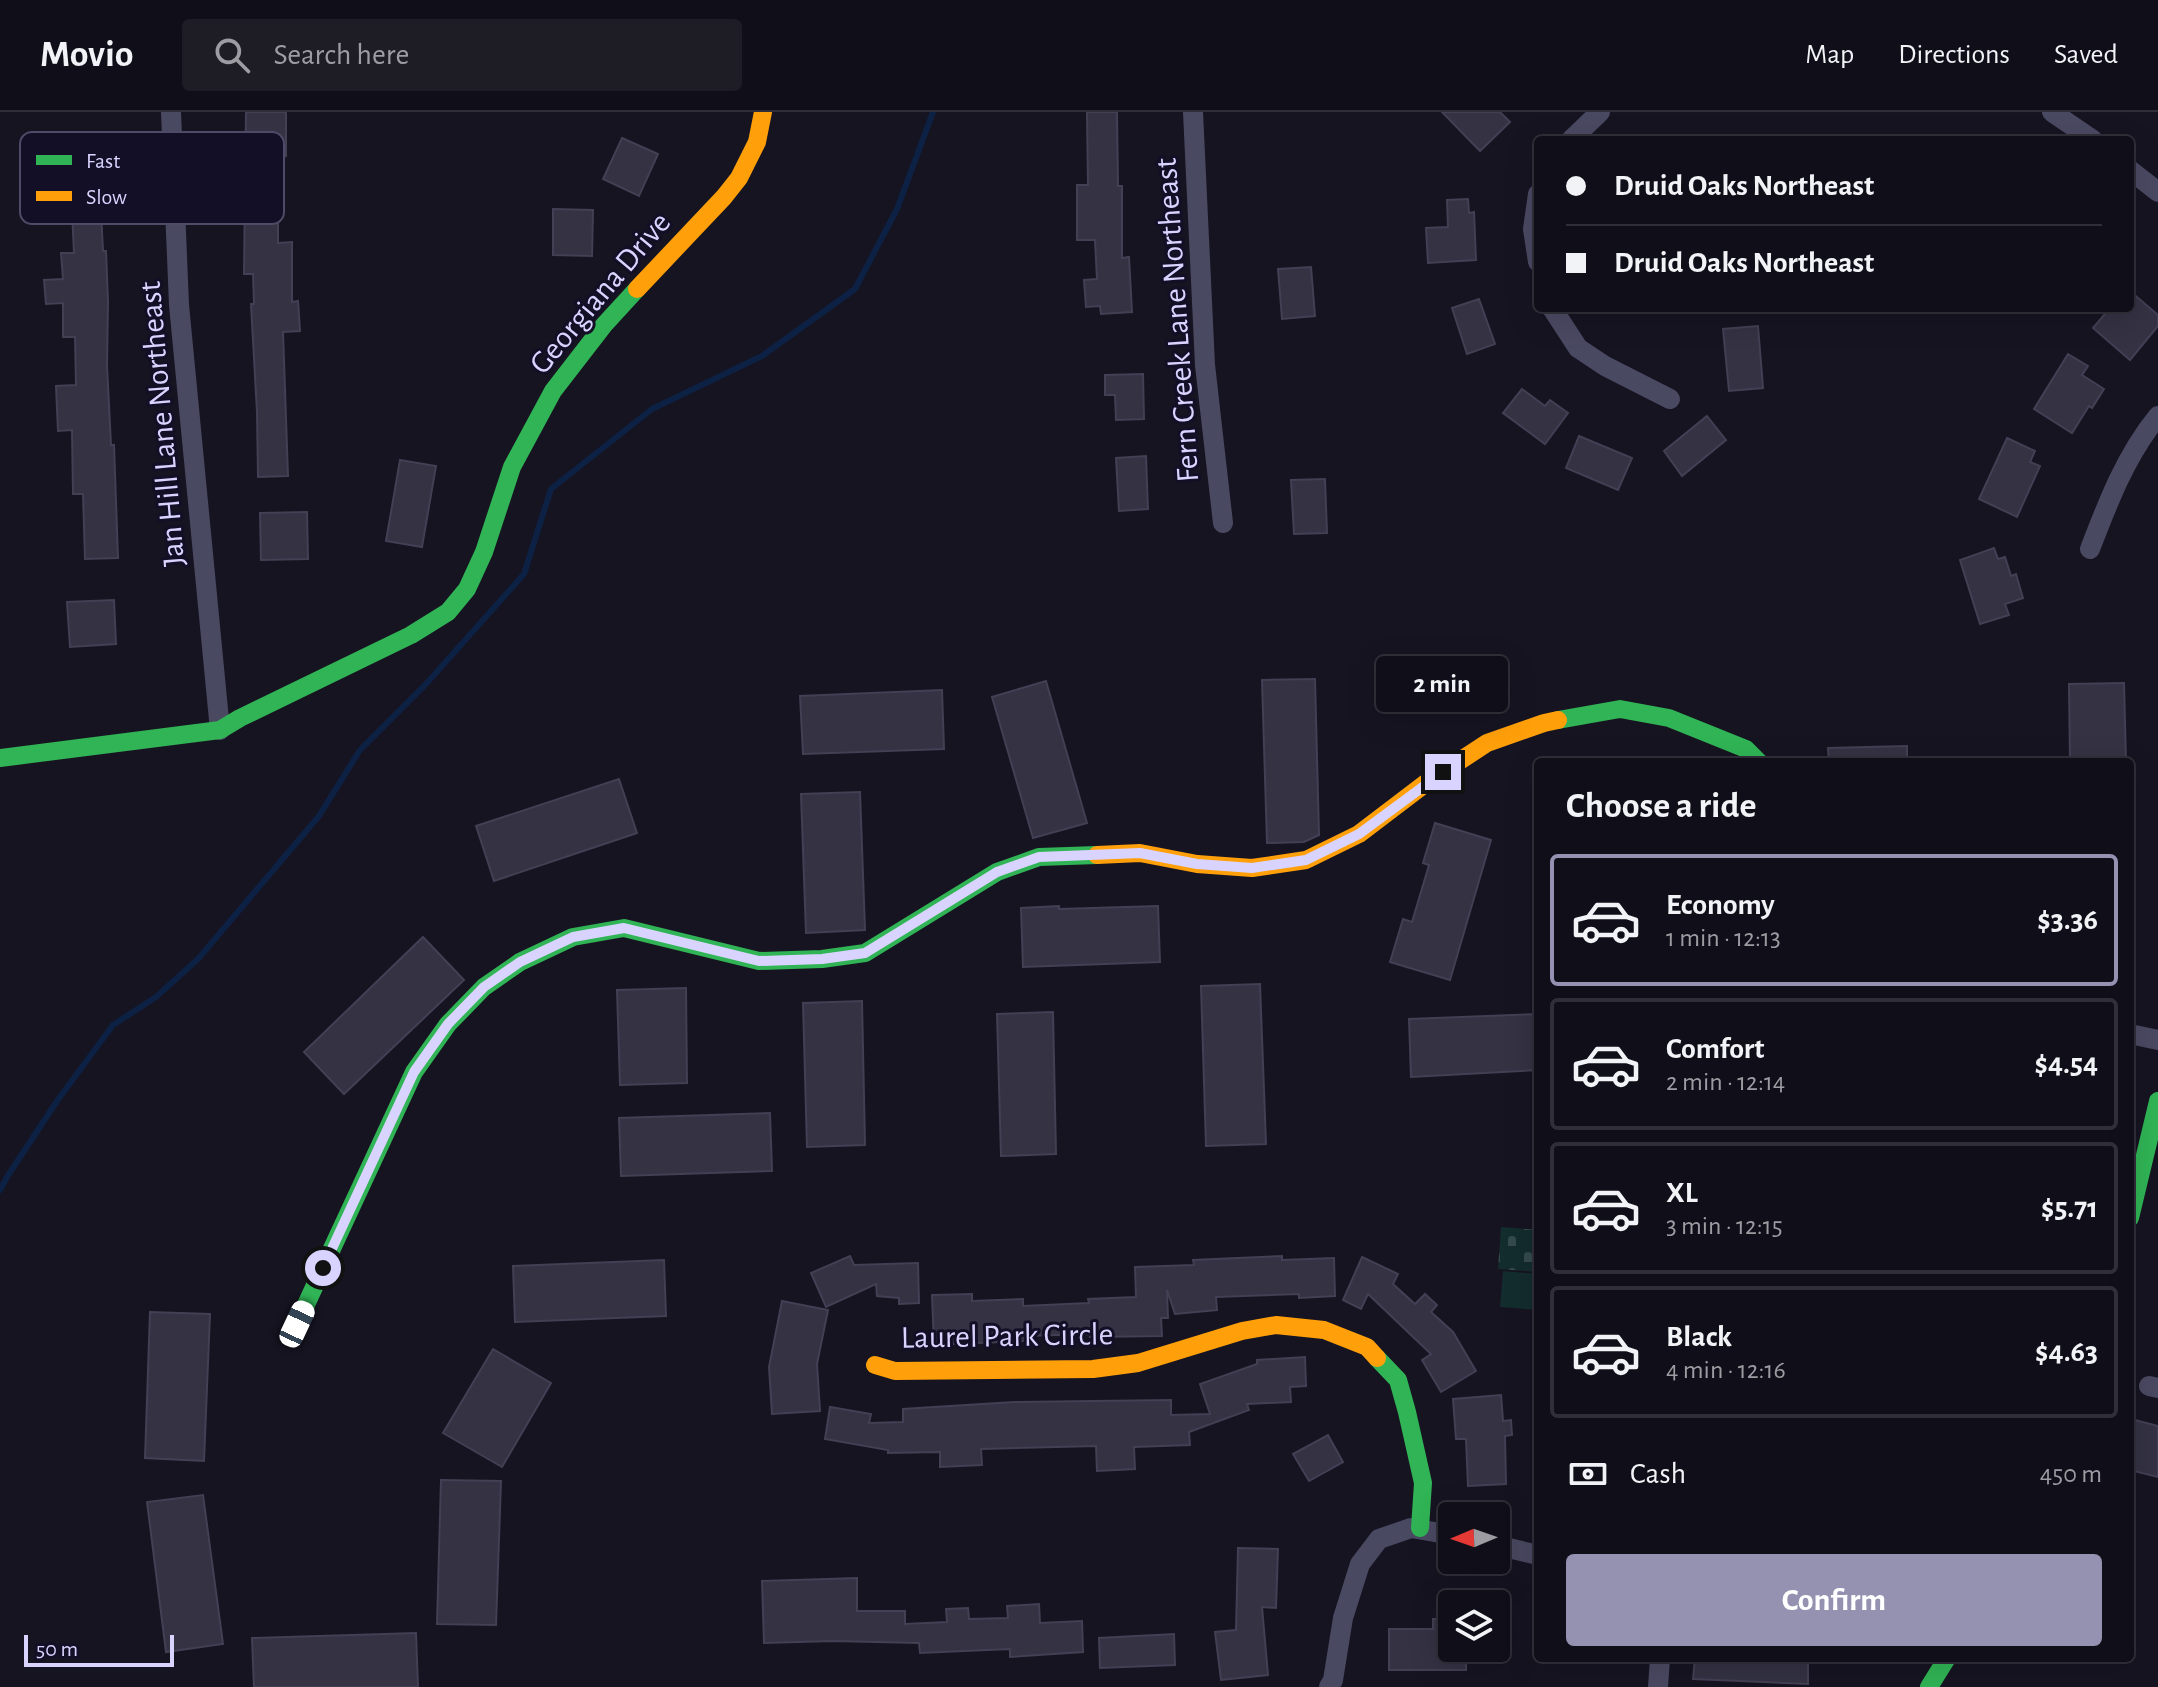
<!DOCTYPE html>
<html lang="en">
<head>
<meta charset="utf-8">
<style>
  body { margin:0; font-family:"Alegreya Sans",sans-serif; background:#1e1d26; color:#f1f3f6; height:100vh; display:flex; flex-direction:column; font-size:30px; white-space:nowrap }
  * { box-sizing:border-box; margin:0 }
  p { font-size:26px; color:#9c9ca2 }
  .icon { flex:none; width:44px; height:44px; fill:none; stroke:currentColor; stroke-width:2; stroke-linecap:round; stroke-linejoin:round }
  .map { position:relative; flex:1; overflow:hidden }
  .panel { position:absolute; left:1534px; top:646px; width:600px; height:904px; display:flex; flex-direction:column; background:#100f19; border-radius:8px; box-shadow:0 8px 32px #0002,0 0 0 2px #302f38 }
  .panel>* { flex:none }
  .hud { position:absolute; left:1534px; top:24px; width:600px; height:176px; border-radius:8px; box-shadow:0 8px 32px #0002,0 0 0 2px #302f38; display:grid; align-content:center; height:176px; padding:0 32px; background:#100f19 }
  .needle { width:52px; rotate:268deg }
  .fabs { position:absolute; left:1438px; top:1390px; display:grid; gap:16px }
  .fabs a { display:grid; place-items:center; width:72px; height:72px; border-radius:8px; background:#100f19; box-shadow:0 8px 32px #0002,0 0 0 2px #302f38; font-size:40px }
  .scale { position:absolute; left:24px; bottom:20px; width:150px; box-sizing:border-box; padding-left:8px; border:4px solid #d9d4ff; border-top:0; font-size:22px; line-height:28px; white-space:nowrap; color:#d9d4ff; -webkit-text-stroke:6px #130f26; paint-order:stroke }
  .end { position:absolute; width:36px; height:36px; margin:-18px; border:10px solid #d9d4ff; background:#111; box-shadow:0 0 0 4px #111 }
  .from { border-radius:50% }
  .bubble { position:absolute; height:56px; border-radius:8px; background:#100f19; box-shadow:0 8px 32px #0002,0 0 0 2px #302f38; font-size:26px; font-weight:600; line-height:56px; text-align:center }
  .car { position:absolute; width:24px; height:48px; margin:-24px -12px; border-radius:10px; box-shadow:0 0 6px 2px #0007; background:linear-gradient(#fff 24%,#345 0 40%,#fff 0 76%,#345 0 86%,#fff 0) }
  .hud b { display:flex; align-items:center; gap:28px; height:76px; font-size:30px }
  .hud b+b { border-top:2px solid #302f38 }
  .hud i { width:20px; height:20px; background:#f1f3f6 }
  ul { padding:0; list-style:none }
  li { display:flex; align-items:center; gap:24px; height:132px; margin:0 16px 12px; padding:0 16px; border:4px solid #302f38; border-radius:8px }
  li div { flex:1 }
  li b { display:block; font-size:30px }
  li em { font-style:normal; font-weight:600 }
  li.on { border-color:#9591b1 }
  li>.icon { width:72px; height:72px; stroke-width:1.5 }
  h2 { padding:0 32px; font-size:36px; line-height:96px }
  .pay { display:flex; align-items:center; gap:20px; height:88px; padding:0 32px; font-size:30px }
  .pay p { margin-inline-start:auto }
  .cta { display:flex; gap:16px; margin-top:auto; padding:16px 32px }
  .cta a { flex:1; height:92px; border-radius:8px; background:#9591b1; color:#fff; font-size:32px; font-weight:600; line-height:92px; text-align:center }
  header { display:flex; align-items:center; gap:48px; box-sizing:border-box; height:112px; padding:0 40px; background:#100f19; border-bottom:2px solid #302f38 }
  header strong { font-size:38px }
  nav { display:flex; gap:44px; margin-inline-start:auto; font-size:28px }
  .search { width:560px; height:72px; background:#1e1d26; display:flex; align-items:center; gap:20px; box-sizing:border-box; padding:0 28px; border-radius:8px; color:#9c9ca2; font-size:30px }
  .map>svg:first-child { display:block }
</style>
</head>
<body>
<header>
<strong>Movio</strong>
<div class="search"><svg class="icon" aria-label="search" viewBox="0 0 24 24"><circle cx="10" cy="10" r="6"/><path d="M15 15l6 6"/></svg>Search here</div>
<nav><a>Map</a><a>Directions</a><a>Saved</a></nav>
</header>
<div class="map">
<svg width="2158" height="1575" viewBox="0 0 2158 1575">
  <defs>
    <pattern id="cemetery-stones" width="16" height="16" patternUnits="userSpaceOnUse" patternTransform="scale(2)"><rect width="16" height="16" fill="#132c2d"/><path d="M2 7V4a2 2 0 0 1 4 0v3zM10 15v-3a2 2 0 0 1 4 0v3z" fill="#354a4c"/></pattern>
  </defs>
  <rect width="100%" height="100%" fill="#161421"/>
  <!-- cemetery -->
  <path fill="url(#cemetery-stones)" d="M1501,1115L1538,1118V1160L1498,1157Z"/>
  <!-- pitch -->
  <path fill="#132c2d" d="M1503,1159L1538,1162V1198L1500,1195Z"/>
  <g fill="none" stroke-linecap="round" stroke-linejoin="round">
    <!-- stream -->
    <path stroke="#0d2144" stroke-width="6" d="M0,1078L7,1065L57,989L113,913L156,885L198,847L319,704L360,638L426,572L524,462L551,377L652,297L762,244L855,177L897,97L933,0"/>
  </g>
  <!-- building -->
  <g fill="#343243" stroke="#433f54" stroke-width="2">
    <path d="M246,0H286V44L278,45V131L292,130V190L298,189L300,219L283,220L288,364L258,365L257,300L251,192H254L253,162H244Z"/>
    <path d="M1087,0H1117L1118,74H1122V146L1129,145L1132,200L1101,202L1100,194L1086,195L1084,168L1097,167L1095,128H1077V73H1088Z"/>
    <path d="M1442,0H1500L1510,10L1480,39Z"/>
    <path d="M74,24H101V61H99L103,139H106L108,189L107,253L111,333H114L118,446L85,447L83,382H73L72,318L58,319L56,274L76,273L75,225H63V191L46,192L44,168L63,167L61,141H74L72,100H58L56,61H41V37L74,36Z"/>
    <path d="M622,26L658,42L639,84L603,67Z"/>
    <path d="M1468,87L1469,101L1474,100L1476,148L1428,151L1426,116L1448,115L1447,88Z"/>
    <path d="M553,97L593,98L592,144L553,143Z"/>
    <path d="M1311,155L1315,204L1282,207L1278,157Z"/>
    <path d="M2130,179L2158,203V214L2130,248L2093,216L2110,196H2130Z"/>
    <path d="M1479,187L1495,232L1467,242L1452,196Z"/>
    <path d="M1758,214L1763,276L1729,279L1723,217Z"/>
    <path d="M2068,242L2088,254L2082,263L2104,277L2092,296L2089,294L2072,321L2034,297Z"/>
    <path d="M1143,262L1144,307L1116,308L1115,283H1105V263Z"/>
    <path d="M1522,277L1545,294L1550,288L1568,301L1545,332L1503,301Z"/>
    <path d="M1707,304L1726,328L1682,364L1664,339Z"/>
    <path d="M1579,324L1632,346L1618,378L1566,356Z"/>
    <path d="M2007,326L2035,339L2030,350L2040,354L2017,405L1979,387Z"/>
    <path d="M1146,344L1148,397L1119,399L1116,346Z"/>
    <path d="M400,348L436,354L422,435L386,429Z"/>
    <path d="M1325,367L1327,421L1294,422L1291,368Z"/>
    <path d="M307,400L308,447L261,448L260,401Z"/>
    <path d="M1994,436L1998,447L2005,445L2011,464L2016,462L2023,486L2005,492L2009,503L1980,512L1960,448Z"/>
    <path d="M114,488L116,532L70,535L67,490Z"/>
    <path d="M1315,567L1319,723L1304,730L1267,731L1262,568Z"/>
    <path d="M1046,569L1087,711L1033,726L992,585Z"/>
    <path d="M2124,571L2126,650H2070L2069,572Z"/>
    <path d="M942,578L944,637L803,642L800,584Z"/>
    <path d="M1907,634V650H1829L1828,636Z"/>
    <path d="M619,667L637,721L494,769L476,714Z"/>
    <path d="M860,680L865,818L806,821L801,682Z"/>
    <path d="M1435,711L1491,728L1450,868L1390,850L1403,807L1412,810L1429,753L1423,751Z"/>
    <path d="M1059,794V797L1158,794L1160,850L1023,855L1021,796Z"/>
    <path d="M423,825L464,868L344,982L304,940Z"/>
    <path d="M1260,872L1266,1032L1206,1034L1201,874Z"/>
    <path d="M686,876L687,971L620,973L617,878Z"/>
    <path d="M862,889L865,1033L807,1035L803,891Z"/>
    <path d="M1053,900L1056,1042L1001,1044L997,902Z"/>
    <path d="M1538,902V958L1411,965L1409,907Z"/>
    <path d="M770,1001L772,1059L621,1064L619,1006Z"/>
    <path d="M850,1144L854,1153L918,1151L919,1191L899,1192V1186L877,1184L876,1172L826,1195L811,1161Z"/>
    <path d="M1282,1144V1148L1334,1146L1335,1184L1299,1186V1182L1216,1185L1217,1198L1175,1202L1167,1178L1168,1206H1161L1162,1224L1090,1225V1222L1024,1224V1229L934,1233L932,1183L972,1182V1189L1023,1187V1194L1089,1191L1088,1187L1136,1185L1135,1155L1194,1153L1193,1148Z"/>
    <path d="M1362,1145L1398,1162L1393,1172L1415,1192L1425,1182L1437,1193L1431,1200L1453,1220L1476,1259L1441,1280L1422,1248L1431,1242L1368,1182L1361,1197L1343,1188Z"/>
    <path d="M664,1148L666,1204L515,1210L513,1154Z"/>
    <path d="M782,1189L828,1198L817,1252L820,1299L772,1302L769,1255Z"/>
    <path d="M150,1200L210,1202L204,1349L145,1346Z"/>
    <path d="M493,1237L551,1271L502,1355L443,1321Z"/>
    <path d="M1305,1245L1306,1274L1290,1275L1291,1290L1247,1292L1249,1298L1189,1320L1190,1333L1134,1335L1135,1357L1097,1359L1096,1334L981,1337L982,1353L940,1355V1340L888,1341V1338L825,1327L830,1295L871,1302L869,1311L903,1310V1297L1014,1290L1171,1288V1303L1210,1302L1200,1272L1257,1252V1248Z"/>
    <path d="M1501,1283L1503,1309L1511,1308L1512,1323L1505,1324L1506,1372L1468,1374L1466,1327H1456L1453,1287Z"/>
    <path d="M2135,1308L2158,1314V1365L2130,1358V1329Z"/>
    <path d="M1328,1323L1343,1350L1309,1369L1293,1342Z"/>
    <path d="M441,1368L501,1369L496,1513L437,1512Z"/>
    <path d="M203,1383L223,1532L166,1540L147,1390Z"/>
    <path d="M1238,1436L1278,1437L1276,1496L1262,1495L1268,1563L1221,1568L1215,1520L1236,1518Z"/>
    <path d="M857,1466V1499H905V1512L947,1510L946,1497L968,1496L969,1507L1008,1506L1007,1494L1039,1492L1040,1511L1082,1509L1083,1540L1010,1545V1537L920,1541L919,1531L833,1529L764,1531L762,1469Z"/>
    <path d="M1433,1507H1452V1536H1466V1558H1389V1517H1433Z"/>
    <path d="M416,1521L418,1575H254L252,1526Z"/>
    <path d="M1174,1522L1175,1553L1100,1556L1099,1526Z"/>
    <path d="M1695,1546H1808V1572L1693,1567Z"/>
  </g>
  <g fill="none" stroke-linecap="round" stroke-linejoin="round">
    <!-- street -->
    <g stroke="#4a4962" stroke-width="20">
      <path d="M171,0L179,193L220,618"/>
      <path d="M1193,0L1205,253L1223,411"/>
      <path d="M2052,0L2093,28"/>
      <path d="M1571,28L1600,0"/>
      <path d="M2130,58L2158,80"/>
      <path d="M1538,82L1533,117L1538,150"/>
      <path d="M1552,196L1578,236L1605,254L1670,287"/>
      <path d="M2090,437C2108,390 2126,343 2158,304"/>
      <path d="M2130,922L2158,928"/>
      <path d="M2149,1274L2158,1276"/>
      <path d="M1496,1433L1538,1443"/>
      <path d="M1329,1575L1333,1568L1343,1506L1360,1452L1379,1427L1411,1416L1452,1423"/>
      <path d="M1658,1575L1660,1546"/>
    </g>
    <!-- fast -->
    <g stroke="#30b455" stroke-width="18">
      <path d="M1558,608L1620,597L1669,606L1746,637L1759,650"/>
      <path d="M0,646L220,618L240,606L411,523L448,500L467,477L484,440L512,355L553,279L604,213L637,177"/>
      <path d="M2130,1106L2158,989"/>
      <path d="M297,1212L414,960L448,912L484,875L520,850L573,825L624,816L759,849L822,847L865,841L997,760L1039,745L1097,743"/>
      <path d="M1377,1246L1398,1268L1407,1300L1423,1371L1420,1416"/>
      <path d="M1929,1575L1947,1546"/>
    </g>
    <!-- slow -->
    <g stroke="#ff9f0a" stroke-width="18">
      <path d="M637,177L724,85L739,66L757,30L763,0"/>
      <path d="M1097,743L1140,741L1197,752L1252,756L1306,748L1359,722L1426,671L1487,631L1544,611L1558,608"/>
      <path d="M875,1253L895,1259L1093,1257L1138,1251L1242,1219L1276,1213L1324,1218L1367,1235L1377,1246"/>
    </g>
  </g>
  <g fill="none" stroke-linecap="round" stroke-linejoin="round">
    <!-- route -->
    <path stroke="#d9d4ff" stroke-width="10" d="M323,1156L414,960L448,912L484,875L520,850L573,825L624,816L759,849L822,847L865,841L997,760L1039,745L1140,741L1197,752L1252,756L1306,748L1359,722L1443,660"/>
  </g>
  <g text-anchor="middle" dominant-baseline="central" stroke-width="6" stroke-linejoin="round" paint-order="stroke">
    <!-- street labels -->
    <g font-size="32" fill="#d9d4ff" stroke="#130f26">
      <text transform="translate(600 181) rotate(-50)">Georgiana Drive</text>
      <text transform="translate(1177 208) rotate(-94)">Fern Creek Lane Northeast</text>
      <text transform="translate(162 312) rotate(-95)">Jan Hill Lane Northeast</text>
      <text transform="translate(1007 1224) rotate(-1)">Laurel Park Circle</text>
    </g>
  </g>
  <!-- legend -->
  <rect x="20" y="20" width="264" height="92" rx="12" fill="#130f26" stroke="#4e4a67" stroke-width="2"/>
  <rect x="36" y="43" width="36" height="10" fill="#30b455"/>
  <rect x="36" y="79" width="36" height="10" fill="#ff9f0a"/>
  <g font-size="22" fill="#d9d4ff">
    <text x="86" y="56">Fast</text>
    <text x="86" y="92">Slow</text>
  </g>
</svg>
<div class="fabs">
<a><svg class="needle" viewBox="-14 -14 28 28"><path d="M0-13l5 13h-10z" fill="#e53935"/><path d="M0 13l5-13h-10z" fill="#9c9ca2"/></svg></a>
<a><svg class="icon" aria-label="layers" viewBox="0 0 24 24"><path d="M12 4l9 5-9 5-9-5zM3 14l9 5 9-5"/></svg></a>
</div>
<div class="scale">50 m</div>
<i class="end from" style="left:323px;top:1156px"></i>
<i class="end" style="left:1443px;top:660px"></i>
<div class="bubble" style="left:1376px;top:544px;width:132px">2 min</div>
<i class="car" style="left:297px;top:1212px;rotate:25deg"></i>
<div class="hud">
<b><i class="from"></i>Druid Oaks Northeast</b>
<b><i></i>Druid Oaks Northeast</b>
</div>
<section class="panel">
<h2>Choose a ride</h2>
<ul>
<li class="on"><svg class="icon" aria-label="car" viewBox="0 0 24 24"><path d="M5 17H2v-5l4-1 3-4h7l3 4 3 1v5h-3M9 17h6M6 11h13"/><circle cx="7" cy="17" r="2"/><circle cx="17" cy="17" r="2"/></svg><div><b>Economy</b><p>1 min · 12:13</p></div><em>$3.36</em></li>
<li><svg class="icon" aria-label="car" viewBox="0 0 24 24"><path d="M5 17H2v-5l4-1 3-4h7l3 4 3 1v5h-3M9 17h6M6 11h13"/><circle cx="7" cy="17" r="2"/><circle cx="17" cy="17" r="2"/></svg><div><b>Comfort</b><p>2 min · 12:14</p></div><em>$4.54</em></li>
<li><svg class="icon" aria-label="car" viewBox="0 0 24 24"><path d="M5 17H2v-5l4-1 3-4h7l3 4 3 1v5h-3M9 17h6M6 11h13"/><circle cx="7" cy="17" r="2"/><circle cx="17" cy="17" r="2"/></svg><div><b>XL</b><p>3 min · 12:15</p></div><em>$5.71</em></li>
<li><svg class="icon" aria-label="car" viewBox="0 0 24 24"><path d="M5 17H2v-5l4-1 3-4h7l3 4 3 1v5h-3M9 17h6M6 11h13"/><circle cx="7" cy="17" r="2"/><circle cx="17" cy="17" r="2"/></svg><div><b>Black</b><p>4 min · 12:16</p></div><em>$4.63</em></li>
</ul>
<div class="pay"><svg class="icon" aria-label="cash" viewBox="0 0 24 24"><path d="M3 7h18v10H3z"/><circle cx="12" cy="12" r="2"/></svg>Cash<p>450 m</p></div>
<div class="cta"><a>Confirm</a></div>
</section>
</div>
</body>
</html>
